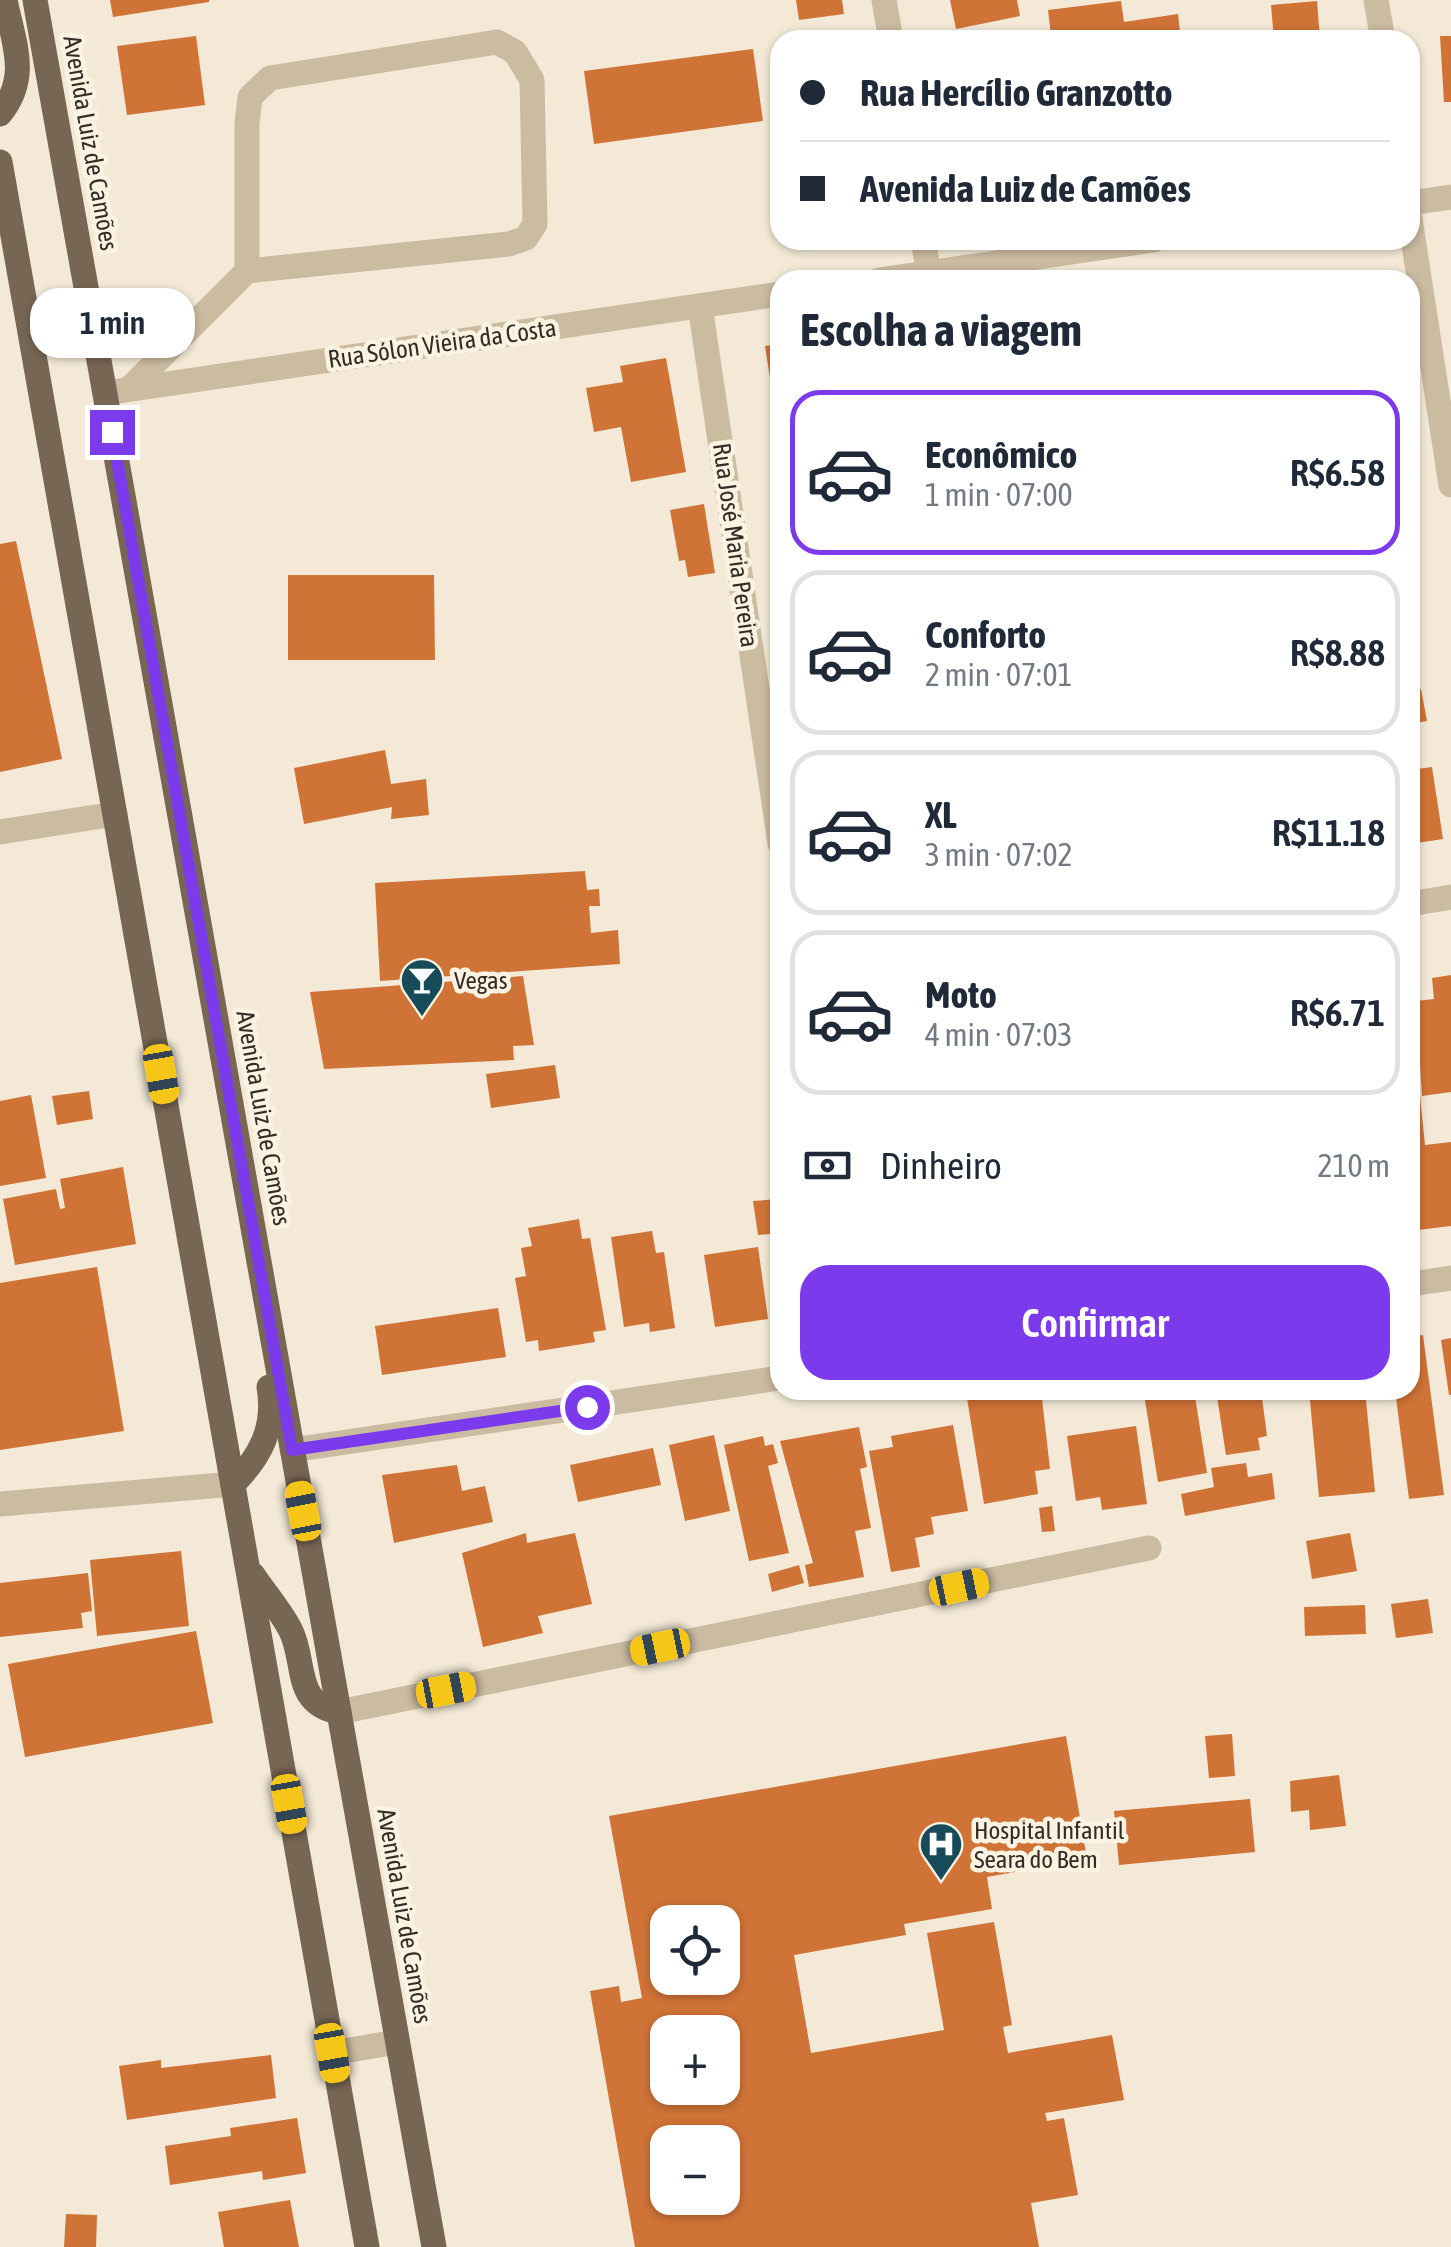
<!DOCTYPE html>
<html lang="pt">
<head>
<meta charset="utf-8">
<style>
  body { margin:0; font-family:"Asap Condensed",sans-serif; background:#f2f2f3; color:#1f2937; height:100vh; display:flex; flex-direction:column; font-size:38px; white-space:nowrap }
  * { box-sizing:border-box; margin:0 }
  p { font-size:32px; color:#747a83 }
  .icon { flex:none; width:55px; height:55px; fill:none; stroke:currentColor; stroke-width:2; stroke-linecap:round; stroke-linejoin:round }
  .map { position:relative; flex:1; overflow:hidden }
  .panel { position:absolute; left:770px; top:270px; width:650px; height:1130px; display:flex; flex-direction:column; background:#fff; border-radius:30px; box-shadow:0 2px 8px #0004 }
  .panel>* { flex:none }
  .hud { position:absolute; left:770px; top:30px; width:650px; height:220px; border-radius:30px; box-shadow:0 2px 8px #0004; display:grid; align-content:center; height:220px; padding:0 30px; background:#fff }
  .fabs { position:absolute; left:650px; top:1905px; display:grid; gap:20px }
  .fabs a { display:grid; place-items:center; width:90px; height:90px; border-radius:20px; background:#fff; box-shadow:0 2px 8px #0004; font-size:50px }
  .end { position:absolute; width:45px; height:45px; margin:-22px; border:12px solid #7c3aed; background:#fff; box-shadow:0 0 0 5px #fff }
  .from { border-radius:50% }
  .bubble { position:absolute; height:70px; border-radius:30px; background:#fff; box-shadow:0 2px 8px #0004; font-size:32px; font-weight:600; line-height:70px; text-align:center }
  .car { position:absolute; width:30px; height:60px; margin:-30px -15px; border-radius:12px; box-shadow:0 0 8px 2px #0007; background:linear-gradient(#f5c518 24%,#345 0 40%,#f5c518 0 76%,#345 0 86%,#f5c518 0) }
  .hud b { display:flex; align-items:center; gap:35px; height:95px; font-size:38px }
  .hud b+b { border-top:2px solid #e0e1e3 }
  .hud i { width:25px; height:25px; background:#1f2937 }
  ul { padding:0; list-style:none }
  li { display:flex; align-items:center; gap:30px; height:165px; margin:0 20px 15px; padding:0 10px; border:5px solid #e0e1e3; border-radius:30px }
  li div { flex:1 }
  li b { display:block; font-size:38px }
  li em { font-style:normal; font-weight:600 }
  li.on { border-color:#7c3aed }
  li>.icon { width:90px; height:90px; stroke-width:1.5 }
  h2 { padding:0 30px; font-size:45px; line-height:120px }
  .pay { display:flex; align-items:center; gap:25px; height:110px; padding:0 30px; font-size:38px }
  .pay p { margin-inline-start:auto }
  .primary-button { display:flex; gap:20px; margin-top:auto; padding:20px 30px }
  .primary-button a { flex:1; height:115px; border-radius:30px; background:#7c3aed; color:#fff; font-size:40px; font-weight:600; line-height:115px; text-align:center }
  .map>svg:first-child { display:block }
</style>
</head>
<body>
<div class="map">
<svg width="1451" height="2247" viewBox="0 0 1451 2247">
  <rect width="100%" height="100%" fill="#f3e9d6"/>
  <!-- building -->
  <g fill="#cf7337" fill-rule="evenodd">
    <path d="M110,0H209V2L113,17Z"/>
    <path d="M796,0H842L844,14L799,20Z"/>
    <path d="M950,0H1017L1020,16L956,29Z"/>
    <path d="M1121,1L1124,22L1178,14L1181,40H1101L1099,30L1051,36L1048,10Z"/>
    <path d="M1317,1L1320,39L1274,40L1271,5Z"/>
    <path d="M196,36L205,105L127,115L117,46Z"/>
    <path d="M1440,36H1451V102H1444Z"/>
    <path d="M753,49L763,121L594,144L584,71Z"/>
    <path d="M780,344V390L772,391L765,346Z"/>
    <path d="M666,358L686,472L631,482L621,427L594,432L586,388L623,382L620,366Z"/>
    <path d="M704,504L715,573L688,577L685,560L679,561L670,510Z"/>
    <path d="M16,541L62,759L0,772V544Z"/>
    <path d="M288,575H434L435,660H288Z"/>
    <path d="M1421,689L1427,721L1410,724V691Z"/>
    <path d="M385,750L391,784L426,779L429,815L391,819L392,807L304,824L294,768Z"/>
    <path d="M1432,767L1443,839L1410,844V770Z"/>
    <path d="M585,871L587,890L599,889L600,906H589L591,933L618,930L620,964L380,981L375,883Z"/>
    <path d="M1451,975V1092L1422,1096L1416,1001L1434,999L1432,978Z"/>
    <path d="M523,976L534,1045L513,1046L514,1060L324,1069L310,992Z"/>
    <path d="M555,1065L560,1098L491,1108L486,1074Z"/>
    <path d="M89,1091L93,1119L57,1125L52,1096Z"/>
    <path d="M31,1095L46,1178L0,1186V1101Z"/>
    <path d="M1420,1096L1425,1145L1451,1142V1226L1418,1230L1414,1198H1410V1098Z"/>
    <path d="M123,1167L136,1244L15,1265L3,1199L56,1189L60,1209L65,1208L60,1179Z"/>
    <path d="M780,1199V1233L758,1235L753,1201Z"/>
    <path d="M579,1219L582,1239L590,1238L606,1330L593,1332L595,1342L539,1351L538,1340L526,1342L515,1278L526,1276L521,1248L532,1246L528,1228Z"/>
    <path d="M652,1231L656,1253L664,1252L675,1328L650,1332L649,1323L624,1327L611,1237Z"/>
    <path d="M758,1247L768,1319L715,1327L704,1255Z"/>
    <path d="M97,1267L124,1431L0,1450V1283Z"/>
    <path d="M498,1308L506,1357L382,1375L375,1326Z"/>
    <path d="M1423,1335L1444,1495L1409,1499L1395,1390H1410V1337Z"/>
    <path d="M1451,1338V1395H1449L1441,1340Z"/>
    <path d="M1026,1390H1041L1050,1469L1035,1471L1038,1494L984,1504L967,1398Z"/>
    <path d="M1157,1390H1194L1207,1473L1158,1482L1144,1394Z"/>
    <path d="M1216,1390H1261L1267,1436L1258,1438L1260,1450L1226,1455Z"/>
    <path d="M1309,1390H1365L1375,1492L1319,1497Z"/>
    <path d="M953,1425L968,1511L931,1517L934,1534L915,1538L920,1567L891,1572L869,1451L893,1447L891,1436Z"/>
    <path d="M1136,1426L1147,1504L1102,1510L1100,1497L1076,1501L1067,1436Z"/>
    <path d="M859,1427L867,1467L860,1469L871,1528L855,1531L864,1577L809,1587L805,1565L813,1563L780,1441Z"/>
    <path d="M714,1435L730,1511L685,1521L669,1445Z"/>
    <path d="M763,1436L765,1446L773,1444L778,1463L768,1466L789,1553L749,1561L724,1445Z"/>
    <path d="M653,1448L661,1485L578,1502L570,1465Z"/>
    <path d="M1246,1463L1248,1477L1272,1473L1275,1499L1185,1516L1181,1494L1214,1487L1211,1468Z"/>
    <path d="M457,1465L462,1491L485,1486L493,1522L394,1543L382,1475Z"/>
    <path d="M1052,1506L1055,1531L1042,1532L1039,1508Z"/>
    <path d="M526,1533L527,1543L575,1533L592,1604L538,1616L543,1633L483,1647L462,1553Z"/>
    <path d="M1350,1533L1357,1571L1312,1579L1306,1541Z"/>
    <path d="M181,1551L189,1626L97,1636L90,1560Z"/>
    <path d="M799,1565L804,1583L772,1592L768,1574Z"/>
    <path d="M88,1573L92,1611L81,1613L83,1628L0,1637V1583Z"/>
    <path d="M1428,1599L1433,1633L1396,1638L1391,1604Z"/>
    <path d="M1365,1605L1366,1634L1305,1636L1304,1607Z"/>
    <path d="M196,1631L213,1723L25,1757L8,1664Z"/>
    <path d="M1232,1734L1235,1776L1209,1778L1205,1736Z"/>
    <path d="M1066,1736L1087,1859L987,1877L992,1909L904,1924L906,1935L794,1955L811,2053L944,2030L927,1933L994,1922L1012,2025L1003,2027L1008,2053L1112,2035L1124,2100L1045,2113L1047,2121L1064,2118L1078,2195L1031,2203L1039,2247H635L590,1991L619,1986L621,2002L642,1998L609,1816ZM668,1922H722V1978H668ZM668,2032H722V2088H668ZM668,2142H722V2198H668Z"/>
    <path d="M1339,1775L1346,1826L1310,1830L1309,1810L1291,1812L1290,1781Z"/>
    <path d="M1250,1799L1255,1852L1119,1865L1114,1811Z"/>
    <path d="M271,2055L276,2098L127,2120L119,2066L161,2060V2068Z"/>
    <path d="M297,2118L306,2173L263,2180L262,2171L170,2185L165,2146L231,2136L230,2128Z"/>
    <path d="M290,2200L299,2247H224L218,2212Z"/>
    <path d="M66,2214L97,2215L96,2247H64Z"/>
  </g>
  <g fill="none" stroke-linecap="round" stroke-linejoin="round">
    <!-- service -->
    <g stroke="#cbbba1" stroke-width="25">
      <path d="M130,388L247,271L509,244L526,238L535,224L532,80L515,52L497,42L270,78L250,97L247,123V271"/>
      <path d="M339,1712L1149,1548"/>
      <path d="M332,2053L397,2042"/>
    </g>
    <!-- minor -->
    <g stroke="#cbbba1" stroke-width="25">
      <path d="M884,0L891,40"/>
      <path d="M1376,0L1383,40"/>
      <path d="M1410,203L1451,197"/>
      <path d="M1410,219L1451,485"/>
      <path d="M923,240L930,280"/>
      <path d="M879,280L1154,240"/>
      <path d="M700,306L780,843"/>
      <path d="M105,393L780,294"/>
      <path d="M0,832L115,814"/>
      <path d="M1410,904L1451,897"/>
    </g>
    <!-- tertiary -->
    <g stroke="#cbbba1" stroke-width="25">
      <path d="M1410,1284L1451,1278"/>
      <path d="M292,1450L780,1378"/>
      <path d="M0,1504L233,1484"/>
    </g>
    <!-- primary -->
    <g stroke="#786654" stroke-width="25">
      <path d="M35,0L434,2247"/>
      <path d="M0,114C30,77 14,44 5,0"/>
      <path d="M0,162L367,2247"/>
      <path d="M233,1484C260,1457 276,1428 269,1387"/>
      <path d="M253,1575C265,1593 280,1610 290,1629C307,1661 292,1704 339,1712"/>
    </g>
  </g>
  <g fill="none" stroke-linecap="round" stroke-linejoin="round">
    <!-- route -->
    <path stroke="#7c3aed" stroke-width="12" d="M112,432L292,1450L587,1407"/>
  </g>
  <!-- icons -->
  <defs>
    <g id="bar-pin" transform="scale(2.25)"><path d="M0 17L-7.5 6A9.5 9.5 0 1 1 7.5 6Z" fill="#174b59" stroke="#faf3e2"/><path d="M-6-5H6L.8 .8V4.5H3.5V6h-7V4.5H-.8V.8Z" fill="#fff"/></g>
    <g id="hospital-pin" transform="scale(2.25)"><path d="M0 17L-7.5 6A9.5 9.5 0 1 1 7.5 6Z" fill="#174b59" stroke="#faf3e2"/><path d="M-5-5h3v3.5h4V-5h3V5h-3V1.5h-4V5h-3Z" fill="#fff"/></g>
  </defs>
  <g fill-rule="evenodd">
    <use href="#bar-pin" x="422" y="980"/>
    <use href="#hospital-pin" x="941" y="1844"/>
  </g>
  <g text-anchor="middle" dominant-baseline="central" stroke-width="9" stroke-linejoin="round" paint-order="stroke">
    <!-- street labels -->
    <g font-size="25" fill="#352c25" stroke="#faf3e2">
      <text transform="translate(91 143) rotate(80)">Avenida Luiz de Camões</text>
      <text transform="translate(442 343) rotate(-8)">Rua Sólon Vieira da Costa</text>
      <text transform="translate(736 545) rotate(82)">Rua José Maria Pereira</text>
      <text transform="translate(264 1118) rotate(80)">Avenida Luiz de Camões</text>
      <text transform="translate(405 1916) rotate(80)">Avenida Luiz de Camões</text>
    </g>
    <!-- poi labels -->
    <g font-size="25" fill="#352c25" stroke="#faf3e2" text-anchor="start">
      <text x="454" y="980">Vegas</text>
      <text x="974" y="1830">Hospital Infantil<tspan x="974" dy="29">Seara do Bem</tspan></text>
    </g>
  </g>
</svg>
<div class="fabs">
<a><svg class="icon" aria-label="locate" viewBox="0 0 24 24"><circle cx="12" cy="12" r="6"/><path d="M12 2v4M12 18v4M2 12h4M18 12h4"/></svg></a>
<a>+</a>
<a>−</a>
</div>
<i class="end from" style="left:587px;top:1407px"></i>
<i class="end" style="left:112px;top:432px"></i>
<div class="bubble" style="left:30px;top:288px;width:165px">1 min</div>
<i class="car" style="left:161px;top:1074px;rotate:170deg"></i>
<i class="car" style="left:303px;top:1511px;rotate:349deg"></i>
<i class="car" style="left:959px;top:1587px;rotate:78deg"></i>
<i class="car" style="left:660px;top:1647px;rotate:258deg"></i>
<i class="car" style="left:446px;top:1690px;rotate:79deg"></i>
<i class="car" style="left:289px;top:1804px;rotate:170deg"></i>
<i class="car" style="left:332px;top:2053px;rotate:170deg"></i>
<div class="hud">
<b><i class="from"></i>Rua Hercílio Granzotto</b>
<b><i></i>Avenida Luiz de Camões</b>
</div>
<section class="panel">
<h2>Escolha a viagem</h2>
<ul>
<li class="on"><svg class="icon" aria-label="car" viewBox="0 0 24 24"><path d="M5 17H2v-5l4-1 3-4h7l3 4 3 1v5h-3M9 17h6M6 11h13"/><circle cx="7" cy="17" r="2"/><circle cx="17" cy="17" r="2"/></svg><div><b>Econômico</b><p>1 min · 07:00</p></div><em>R$6.58</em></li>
<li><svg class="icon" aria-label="car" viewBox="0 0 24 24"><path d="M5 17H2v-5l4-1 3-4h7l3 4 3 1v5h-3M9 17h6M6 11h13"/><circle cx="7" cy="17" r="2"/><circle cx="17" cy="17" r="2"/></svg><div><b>Conforto</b><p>2 min · 07:01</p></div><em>R$8.88</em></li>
<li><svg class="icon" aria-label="car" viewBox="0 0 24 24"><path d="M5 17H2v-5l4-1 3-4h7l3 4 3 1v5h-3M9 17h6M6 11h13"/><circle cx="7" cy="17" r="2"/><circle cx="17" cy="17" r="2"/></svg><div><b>XL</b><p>3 min · 07:02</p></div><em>R$11.18</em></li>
<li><svg class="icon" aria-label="car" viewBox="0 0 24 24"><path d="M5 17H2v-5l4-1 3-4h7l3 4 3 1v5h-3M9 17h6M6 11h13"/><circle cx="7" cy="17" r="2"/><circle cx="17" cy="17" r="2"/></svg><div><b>Moto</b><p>4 min · 07:03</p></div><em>R$6.71</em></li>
</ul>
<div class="pay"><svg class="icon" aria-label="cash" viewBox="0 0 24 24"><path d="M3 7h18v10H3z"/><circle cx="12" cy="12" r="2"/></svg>Dinheiro<p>210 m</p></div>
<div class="primary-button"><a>Confirmar</a></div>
</section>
</div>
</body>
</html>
